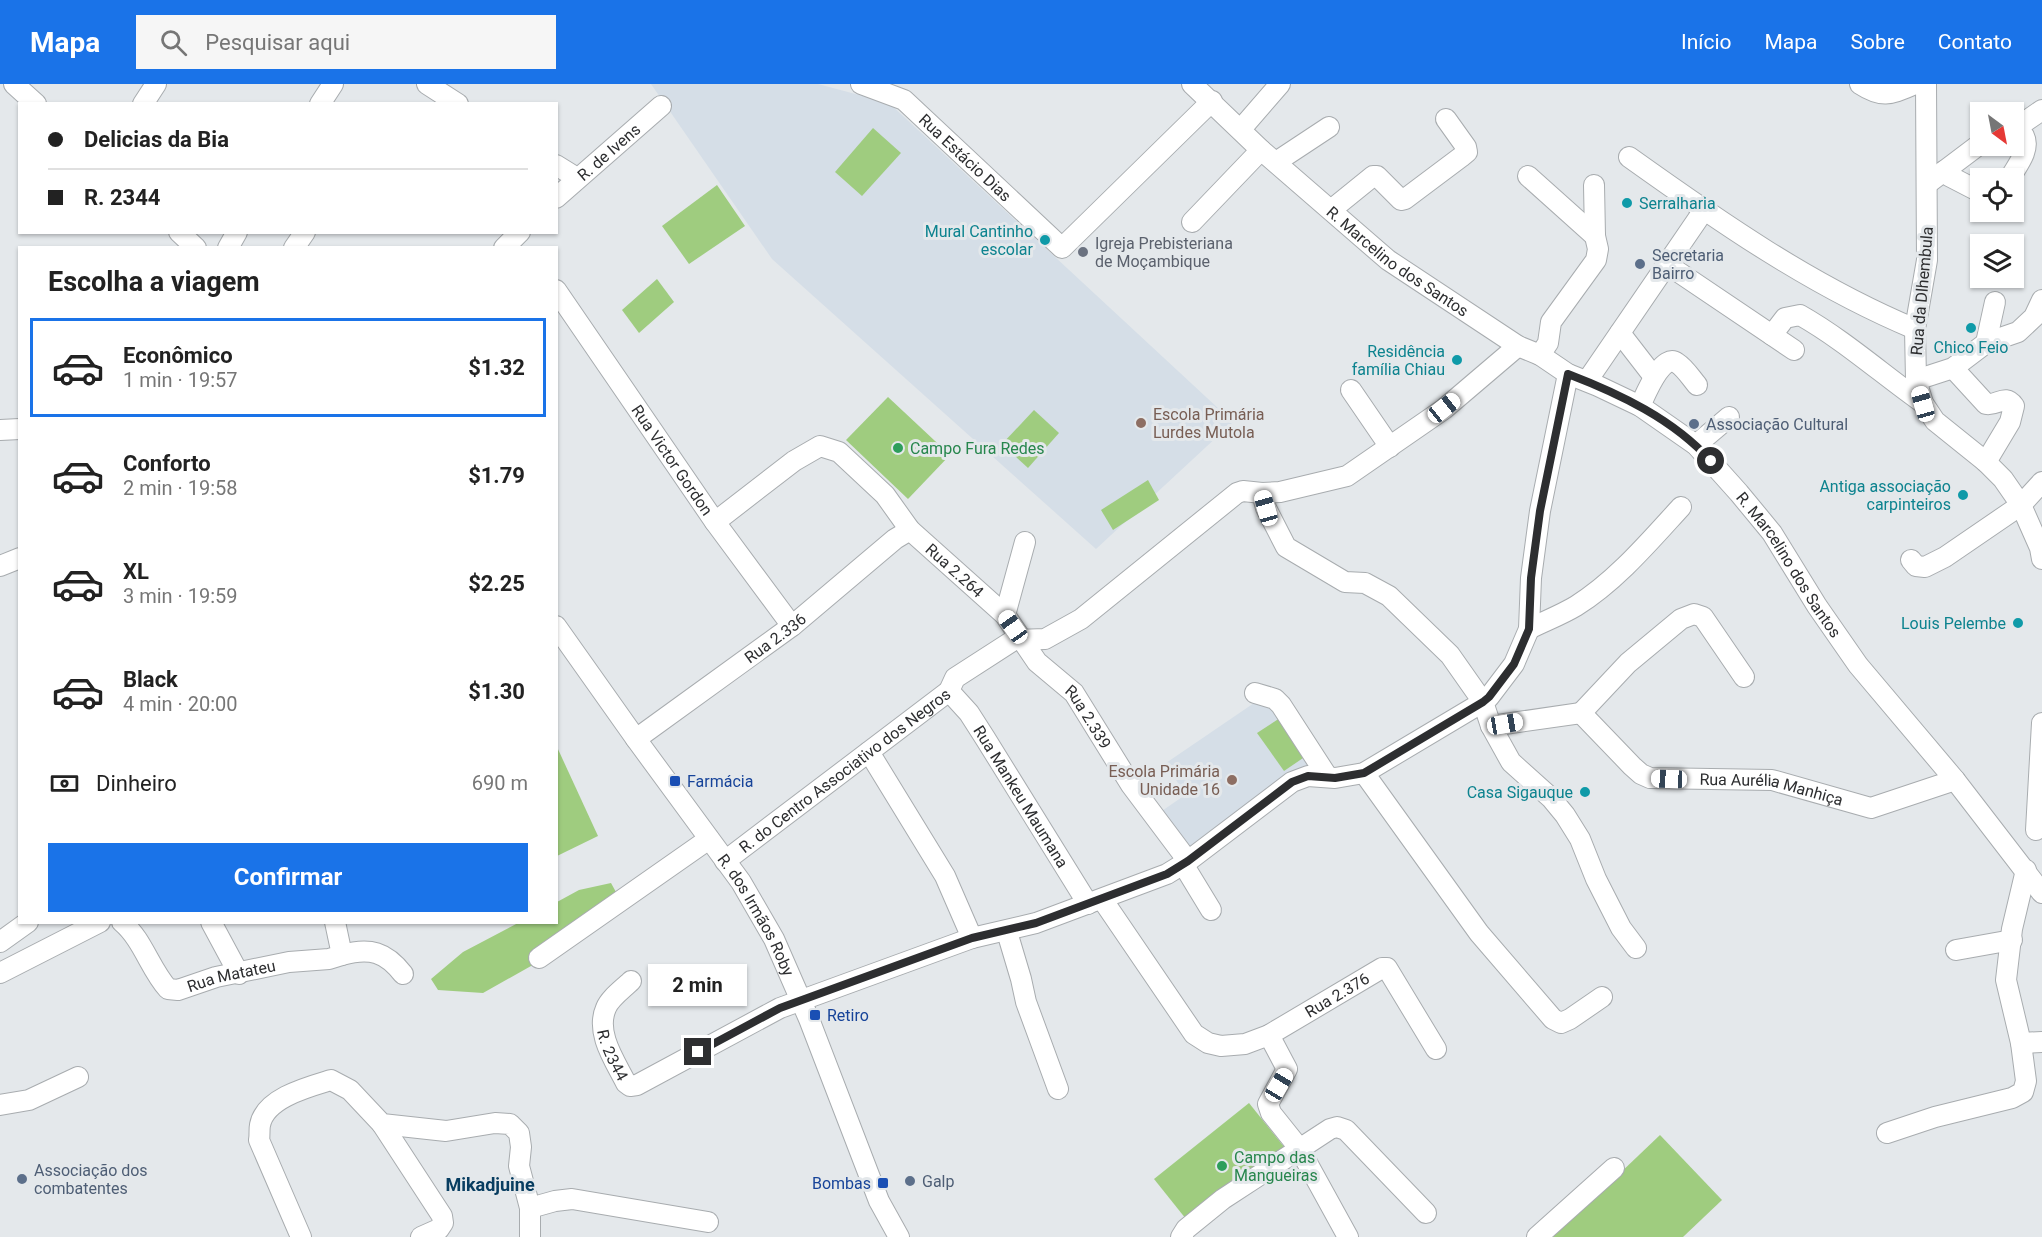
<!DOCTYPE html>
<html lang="pt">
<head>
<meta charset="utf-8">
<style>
  body { margin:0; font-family:Roboto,sans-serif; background:#f6f6f6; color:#222; height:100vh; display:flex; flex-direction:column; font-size:22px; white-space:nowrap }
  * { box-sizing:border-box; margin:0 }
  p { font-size:20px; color:#767676 }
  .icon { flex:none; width:33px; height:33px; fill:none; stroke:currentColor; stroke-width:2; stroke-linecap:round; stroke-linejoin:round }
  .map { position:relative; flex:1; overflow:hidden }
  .panel { position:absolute; left:18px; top:162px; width:540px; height:678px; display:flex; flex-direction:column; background:#fff; border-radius:0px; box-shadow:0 2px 4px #0004 }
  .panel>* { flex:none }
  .hud { position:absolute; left:18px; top:18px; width:540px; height:132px; border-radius:0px; box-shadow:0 2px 4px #0004; display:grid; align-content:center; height:132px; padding:0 30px; background:#fff }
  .needle { width:39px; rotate:148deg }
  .tools { position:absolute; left:1970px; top:18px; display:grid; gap:12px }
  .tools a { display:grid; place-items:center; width:54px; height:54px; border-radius:0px; background:#fff; box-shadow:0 2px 4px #0004; font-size:30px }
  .end { position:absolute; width:27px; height:27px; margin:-14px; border:8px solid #2d2e30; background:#fff; box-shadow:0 0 0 3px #fff }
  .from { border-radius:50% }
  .bubble { position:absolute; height:42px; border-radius:0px; background:#fff; box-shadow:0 2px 4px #0004; font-size:20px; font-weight:700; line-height:42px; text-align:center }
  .car { position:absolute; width:18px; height:36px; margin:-18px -9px; border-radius:8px; box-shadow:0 0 4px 2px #0007; background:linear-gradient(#fff 24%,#345 0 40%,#fff 0 76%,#345 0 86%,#fff 0) }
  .hud b { display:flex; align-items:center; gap:21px; height:57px; font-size:22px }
  .hud b+b { border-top:2px solid #e0e0e0 }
  .hud i { width:15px; height:15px; background:#222 }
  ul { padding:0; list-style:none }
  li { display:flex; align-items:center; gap:18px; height:99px; margin:0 12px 9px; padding:0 18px; border:3px solid transparent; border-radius:0px }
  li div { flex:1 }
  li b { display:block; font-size:22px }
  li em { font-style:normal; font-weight:700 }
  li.on { border-color:#1a73e8 }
  li>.icon { width:54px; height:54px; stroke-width:1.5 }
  h2 { padding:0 30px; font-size:27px; line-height:72px }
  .pay { display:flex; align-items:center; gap:15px; height:66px; padding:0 30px; font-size:22px }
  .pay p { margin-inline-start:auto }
  .button { display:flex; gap:12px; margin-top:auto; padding:12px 30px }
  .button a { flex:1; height:69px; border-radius:0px; background:#1a73e8; color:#fff; font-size:24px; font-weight:700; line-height:69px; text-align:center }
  header { display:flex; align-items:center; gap:36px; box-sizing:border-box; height:84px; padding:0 30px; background:#1a73e8; color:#fff }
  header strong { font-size:28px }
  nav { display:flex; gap:33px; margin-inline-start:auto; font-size:21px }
  .search { width:420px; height:54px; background:#f6f6f6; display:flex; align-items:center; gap:15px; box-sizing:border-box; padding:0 21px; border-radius:0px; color:#767676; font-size:22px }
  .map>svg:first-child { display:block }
</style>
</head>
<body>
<header>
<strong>Mapa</strong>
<div class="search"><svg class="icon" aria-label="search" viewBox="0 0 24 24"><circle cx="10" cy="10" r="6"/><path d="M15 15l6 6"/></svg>Pesquisar aqui</div>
<nav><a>Início</a><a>Mapa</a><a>Sobre</a><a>Contato</a></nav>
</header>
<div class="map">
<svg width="2042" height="1153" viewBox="0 0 2042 1153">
  <rect width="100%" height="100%" fill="#e4e8eb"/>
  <!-- built -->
  <g fill="#d5dee7">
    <path d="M651,0H818L889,19L1233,338L1096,465L772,175Z"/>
    <path d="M1257,617L1266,618L1309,680L1187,769L1159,729L1185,711L1166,679Z"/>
  </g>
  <!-- green -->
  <g fill="#9fcc7f">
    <path d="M873,44L901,69L862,112L835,88Z"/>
    <path d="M717,101L745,142L689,180L662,142Z"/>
    <path d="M657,195L674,218L639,249L622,226Z"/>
    <path d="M888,313L950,371L908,415L846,356Z"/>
    <path d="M1034,326L1059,349L1028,384L1002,360Z"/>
    <path d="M1148,396L1159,416L1113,446L1101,426Z"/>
    <path d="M1283,632L1309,670L1284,687L1257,649Z"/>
    <path d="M557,663L598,752L557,772H556Z"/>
    <path d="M611,799L622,819L600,843L483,909L438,906L431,895L463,868L518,839L556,838L557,818L579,806Z"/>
    <path d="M1249,1019L1289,1069L1194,1145L1154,1095Z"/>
    <path d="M1660,1051L1722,1116L1683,1153H1553Z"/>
  </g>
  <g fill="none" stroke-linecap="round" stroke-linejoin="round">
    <!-- minor casing -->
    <g stroke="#a8acaf" stroke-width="22">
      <g id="minor">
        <path d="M14,0L36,20"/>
        <path d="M427,0L458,20"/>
        <path id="s1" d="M861,0L904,16L1062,164L1212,17"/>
        <path id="s2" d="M1192,0L1261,66L1388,176L1518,262L1540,271L1568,290L1598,302L1640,322L1696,361L1739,409L1772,449L1817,522L1858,581L1955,696L2042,809"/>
        <path d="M1860,0C1883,15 1891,10 1915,0"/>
        <path d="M1926,0L1927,176L1915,245L1916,296L1923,319L1935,337L1986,378L2003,395L2021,421L2040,464L2042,475"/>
        <path d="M143,20L156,0"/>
        <path d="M320,20L333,0"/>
        <path d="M2013,37H2026L2042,26"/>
        <path d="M1241,45L1280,0"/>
        <path d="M1629,73C1720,138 1812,202 1915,245"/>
        <path d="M1276,78L1329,43"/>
        <path d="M556,81L577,94"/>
        <path d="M1944,87L1949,92L1980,108"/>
        <path d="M1528,92L1595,152"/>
        <path d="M2010,94C2016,83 2031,66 2024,52C2022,48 2016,44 2013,41"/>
        <path d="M1927,100L1980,60"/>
        <path id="s3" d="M556,114L661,22"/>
        <path d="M1331,126L1373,92H1377L1401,116L1405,115L1461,73L1467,68L1466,63L1446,35"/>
        <path d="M1192,138L1261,66"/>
        <path d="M179,148L196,164"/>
        <path d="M228,164L237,148"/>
        <path d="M294,164L305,148"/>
        <path d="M504,164L520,148"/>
        <path d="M1668,181L1794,266"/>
        <path id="s4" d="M556,206L715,438L792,542"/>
        <path d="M1620,249L1654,293"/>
        <path d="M1772,251L1785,234L1800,231C1844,256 1882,290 1923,319"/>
        <path d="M1986,259L1995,218"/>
        <path d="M1540,271L1548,259L1551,238L1596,176L1598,165L1595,152L1594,101"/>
        <path d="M1953,284L1986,320C1998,322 2005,309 2014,322L2010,338L1986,378"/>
        <path d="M1916,296L1953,284L1986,259L2018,248L2034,233L2042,216"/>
        <path d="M1587,297L1704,126"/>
        <path d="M1351,306L1390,363"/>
        <path d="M1640,322C1645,312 1662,268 1677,279C1685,284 1691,294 1697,301"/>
        <path d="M0,346L20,345"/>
        <path d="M1696,361L1729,333"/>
        <path d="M1262,409L1266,424L1286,463L1345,498L1365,499L1389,512L1450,571L1483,618L1491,642L1511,678L1551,714L1565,731L1580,755L1596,795L1621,844L1636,864"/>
        <path id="s5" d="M715,438L794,377L820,362L839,368L885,411L910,446L1005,531L1037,578L1074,609L1131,701L1188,777"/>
        <path d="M1911,476L1916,482L1925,483L1945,473L2021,421L2042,398"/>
        <path d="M0,482L20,474"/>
        <path d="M1005,531L1025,458"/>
        <path id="s6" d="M556,542L636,655L741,798L774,855L809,935L879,1117L899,1153"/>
        <path d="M1529,545C1545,537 1561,531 1576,522C1616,497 1649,458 1681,423"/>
        <path id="s7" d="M949,607L969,629L985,654L1088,820"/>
        <path d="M1255,609L1275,615L1281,621L1327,692"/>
        <path id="s8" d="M1581,629L1632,682L1641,690L1650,694L1772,696L1871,724L1955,696"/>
        <path d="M1581,629L1628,579L1681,535L1694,530L1703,533L1744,593"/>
        <path d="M1491,642L1581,629"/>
        <path id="s9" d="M636,655L792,542L895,455L910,446"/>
        <path d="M869,668L945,792L972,854"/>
        <path d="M1364,689L1479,849L1553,935L1561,939L1570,935L1602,913"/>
        <path d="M2036,746L2042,639"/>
        <path id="s10" d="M725,777L949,607L955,594L1014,556L1045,555L1081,535L1237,409L1243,407L1262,409L1280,408L1347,392L1444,325L1518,262"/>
        <path d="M1183,780L1211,826"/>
        <path id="s11" d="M1102,815L1194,950L1208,959L1221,962L1245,960L1269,951L1382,884H1387L1436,965"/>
        <path id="s12" d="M122,838C143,856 150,885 168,905L178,906L216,893L289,878L329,875L342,871L335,838"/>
        <path d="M211,838L239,890"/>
        <path d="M1007,848L1021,895L1026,918L1058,1005"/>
        <path d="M0,858L28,838"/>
        <path d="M1956,866L2012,856"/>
        <path d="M342,871C370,863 386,868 403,890"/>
        <path d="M539,874L709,755"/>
        <path d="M0,889L100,838"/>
        <path id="s13" d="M631,897C623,905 610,914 606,924C595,949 615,977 626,999L630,1002L637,1001L780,924L972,854L1036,839L1167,790L1188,777L1292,698L1308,692L1335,694L1364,689L1483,618L1489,613L1514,580L1529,545L1531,494L1540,427L1568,290"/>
        <path d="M1269,951L1287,985L1268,1020L1271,1029L1299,1064L1348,1153"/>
        <path d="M2021,959L2042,958"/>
        <path d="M0,1021L29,1016L78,993"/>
        <path d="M382,1040L442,1132L443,1139L439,1145L421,1153"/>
        <path d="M1887,1049L1935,1033L2012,1014L2023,1008L2026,997L2021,959L2006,896L2012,845L2026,786"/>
        <path d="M530,1124L555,1117L572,1115L708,1138"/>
        <path d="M301,1153L259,1056C260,1051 259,1046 260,1041C265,1014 308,1003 331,996L350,1006L382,1040L446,1047L495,1039L510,1040L519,1049L521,1063L519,1082L530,1124V1153"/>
        <path d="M1181,1153L1186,1145L1223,1115L1330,1045L1337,1043L1346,1046L1426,1129"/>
        <path d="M1537,1153L1614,1084"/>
      </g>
    </g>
    <!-- minor -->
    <use href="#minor" stroke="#fff" stroke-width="20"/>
  </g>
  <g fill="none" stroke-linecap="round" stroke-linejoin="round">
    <!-- route -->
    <path stroke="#2d2e30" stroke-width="8" d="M698,968L780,924L972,854L1036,839L1167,790L1188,777L1292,698L1308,692L1335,694L1364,689L1483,618L1489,613L1514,580L1529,545L1531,494L1540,427L1568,290C1620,310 1673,335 1711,377"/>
  </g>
  <!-- markers -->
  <g fill="#0f9aa8" stroke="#e4e8eb" stroke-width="2">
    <circle cx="1627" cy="119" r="6"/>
    <circle cx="1045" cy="156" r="6"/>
    <circle cx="1971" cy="244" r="6"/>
    <circle cx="1457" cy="276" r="6"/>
    <circle cx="1963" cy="411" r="6"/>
    <circle cx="2018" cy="539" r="6"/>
    <circle cx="1585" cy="708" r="6"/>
  </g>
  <circle fill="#6b7280" stroke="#e4e8eb" stroke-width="2" cx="1083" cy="168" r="6"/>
  <g fill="#5c6f8a" stroke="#e4e8eb" stroke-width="2">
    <circle cx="1640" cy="180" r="6"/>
    <circle cx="1694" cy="340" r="6"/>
    <circle cx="22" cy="1095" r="6"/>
    <circle cx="910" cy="1097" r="6"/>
  </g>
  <g fill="#8d6e63" stroke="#e4e8eb" stroke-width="2">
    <circle cx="1141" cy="339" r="6"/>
    <circle cx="1232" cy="696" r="6"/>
  </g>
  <g fill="#2e9e5b" stroke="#e4e8eb" stroke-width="2">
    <circle cx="898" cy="364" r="6"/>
    <circle cx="1222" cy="1082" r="6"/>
  </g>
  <g fill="#1a4fb4" stroke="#e4e8eb" stroke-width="2">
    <rect x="669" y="691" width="12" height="12" rx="3"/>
    <rect x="809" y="925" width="12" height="12" rx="3"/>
    <rect x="877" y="1093" width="12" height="12" rx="3"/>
  </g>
  <g text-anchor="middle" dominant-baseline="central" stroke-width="6" stroke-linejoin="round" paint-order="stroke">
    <!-- street labels -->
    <g font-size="16" fill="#2d2e30" stroke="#e4e8eb">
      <text stroke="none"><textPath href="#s3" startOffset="70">R. de Ivens</textPath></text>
      <text stroke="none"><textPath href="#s1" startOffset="130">Rua Estácio Dias</textPath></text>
      <text stroke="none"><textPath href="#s2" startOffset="272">R. Marcelino dos Santos</textPath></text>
      <text transform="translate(1922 207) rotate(-85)">Rua da Dlhembula</text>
      <text stroke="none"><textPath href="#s4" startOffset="206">Rua Victor Gordon</textPath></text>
      <text stroke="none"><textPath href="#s2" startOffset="776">R. Marcelino dos Santos</textPath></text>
      <text stroke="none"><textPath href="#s5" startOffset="316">Rua 2.264</textPath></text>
      <text stroke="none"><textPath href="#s9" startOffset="172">Rua 2.336</textPath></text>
      <text stroke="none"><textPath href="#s5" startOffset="516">Rua 2.339</textPath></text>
      <text stroke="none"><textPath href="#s10" startOffset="150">R. do Centro Associativo dos Negros</textPath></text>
      <text stroke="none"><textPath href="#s8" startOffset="218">Rua Aurélia Manhiça</textPath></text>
      <text stroke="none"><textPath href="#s7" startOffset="128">Rua Mankeu Maumana</textPath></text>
      <text stroke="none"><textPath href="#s6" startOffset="352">R. dos Irmãos Roby</textPath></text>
      <text stroke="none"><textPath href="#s12" startOffset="147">Rua Matateu</textPath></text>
      <text stroke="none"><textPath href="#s11" startOffset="322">Rua 2.376</textPath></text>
      <text stroke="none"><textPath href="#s13" startOffset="86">R. 2344</textPath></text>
    </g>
    <!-- culture labels -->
    <g font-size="16" fill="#0d838f" stroke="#e4e8eb" text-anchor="end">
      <text x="1639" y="119" text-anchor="start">Serralharia</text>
      <text x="1033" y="147">Mural Cantinho<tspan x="1033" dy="18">escolar</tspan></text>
      <text x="1971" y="263" text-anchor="middle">Chico Feio</text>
      <text x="1445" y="267">Residência<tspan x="1445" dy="18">família Chiau</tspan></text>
      <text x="1951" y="402">Antiga associação<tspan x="1951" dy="18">carpinteiros</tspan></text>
      <text x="2006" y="539">Louis Pelembe</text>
      <text x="1573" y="708">Casa Sigauque</text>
    </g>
    <!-- worship labels -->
    <g font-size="16" fill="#5b616d" stroke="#e4e8eb" text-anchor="start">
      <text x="1095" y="159">Igreja Prebisteriana<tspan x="1095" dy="18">de Moçambique</tspan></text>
    </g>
    <!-- service labels -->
    <g font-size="16" fill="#4e5e75" stroke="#e4e8eb" text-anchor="start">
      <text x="1652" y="171">Secretaria<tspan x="1652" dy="18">Bairro</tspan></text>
      <text x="1706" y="340">Associação Cultural</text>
      <text x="34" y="1086">Associação dos<tspan x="34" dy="18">combatentes</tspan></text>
      <text x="922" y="1097">Galp</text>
    </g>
    <!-- education labels -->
    <g font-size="16" fill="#785e54" stroke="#e4e8eb" text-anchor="start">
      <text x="1153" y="330">Escola Primária<tspan x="1153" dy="18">Lurdes Mutola</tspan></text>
      <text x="1220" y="687" text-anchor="end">Escola Primária<tspan x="1220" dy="18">Unidade 16</tspan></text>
    </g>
    <!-- leisure labels -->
    <g font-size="16" fill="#27864d" stroke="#e4e8eb" text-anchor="start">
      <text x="910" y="364">Campo Fura Redes</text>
      <text x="1234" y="1073">Campo das<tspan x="1234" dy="18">Mangueiras</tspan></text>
    </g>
    <!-- transit labels -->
    <g font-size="16" fill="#164399" stroke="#e4e8eb" text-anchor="start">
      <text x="687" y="697">Farmácia</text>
      <text x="827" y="931">Retiro</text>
      <text x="871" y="1099" text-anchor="end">Bombas</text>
    </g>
    <!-- neighbourhood labels -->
    <g font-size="18" font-weight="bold" fill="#083d60" stroke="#e4e8eb">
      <text x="490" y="1100">Mikadjuine</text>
    </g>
  </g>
</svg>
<div class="tools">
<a><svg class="needle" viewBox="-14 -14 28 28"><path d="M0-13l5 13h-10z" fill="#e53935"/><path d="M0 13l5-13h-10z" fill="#767676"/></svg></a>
<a><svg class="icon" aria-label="locate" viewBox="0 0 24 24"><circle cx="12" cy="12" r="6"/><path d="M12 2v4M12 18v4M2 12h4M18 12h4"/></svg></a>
<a><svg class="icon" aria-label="layers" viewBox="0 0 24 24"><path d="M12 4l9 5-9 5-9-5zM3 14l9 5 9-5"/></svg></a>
</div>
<i class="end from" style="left:1711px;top:377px"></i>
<i class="end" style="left:698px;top:968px"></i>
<div class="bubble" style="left:648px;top:880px;width:99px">2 min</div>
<i class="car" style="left:1923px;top:320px;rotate:344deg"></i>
<i class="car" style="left:1444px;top:324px;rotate:51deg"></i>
<i class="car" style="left:1266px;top:424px;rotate:344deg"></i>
<i class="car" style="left:1013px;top:543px;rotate:325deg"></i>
<i class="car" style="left:1505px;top:640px;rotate:80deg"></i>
<i class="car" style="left:1669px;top:695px;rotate:272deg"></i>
<i class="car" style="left:1279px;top:1001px;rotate:31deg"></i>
<div class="hud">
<b><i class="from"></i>Delicias da Bia</b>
<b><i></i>R. 2344</b>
</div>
<section class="panel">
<h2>Escolha a viagem</h2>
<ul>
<li class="on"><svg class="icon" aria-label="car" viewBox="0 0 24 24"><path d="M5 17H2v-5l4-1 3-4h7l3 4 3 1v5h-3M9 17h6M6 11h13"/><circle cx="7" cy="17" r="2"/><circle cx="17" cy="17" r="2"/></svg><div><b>Econômico</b><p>1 min · 19:57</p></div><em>$1.32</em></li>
<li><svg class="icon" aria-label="car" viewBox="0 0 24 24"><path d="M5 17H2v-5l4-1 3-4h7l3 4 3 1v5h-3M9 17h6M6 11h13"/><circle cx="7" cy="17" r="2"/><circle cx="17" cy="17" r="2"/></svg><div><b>Conforto</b><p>2 min · 19:58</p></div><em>$1.79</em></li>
<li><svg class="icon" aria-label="car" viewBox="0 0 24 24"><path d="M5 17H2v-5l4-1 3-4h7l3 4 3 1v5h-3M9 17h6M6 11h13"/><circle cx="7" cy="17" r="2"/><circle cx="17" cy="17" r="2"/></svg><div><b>XL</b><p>3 min · 19:59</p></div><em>$2.25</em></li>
<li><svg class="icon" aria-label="car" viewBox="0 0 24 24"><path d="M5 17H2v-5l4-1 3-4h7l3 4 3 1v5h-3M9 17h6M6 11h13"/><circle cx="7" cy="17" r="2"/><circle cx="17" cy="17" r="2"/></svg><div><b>Black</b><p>4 min · 20:00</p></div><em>$1.30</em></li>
</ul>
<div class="pay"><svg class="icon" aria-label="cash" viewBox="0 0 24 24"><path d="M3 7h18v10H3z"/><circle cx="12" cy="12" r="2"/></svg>Dinheiro<p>690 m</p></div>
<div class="button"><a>Confirmar</a></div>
</section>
</div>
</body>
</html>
